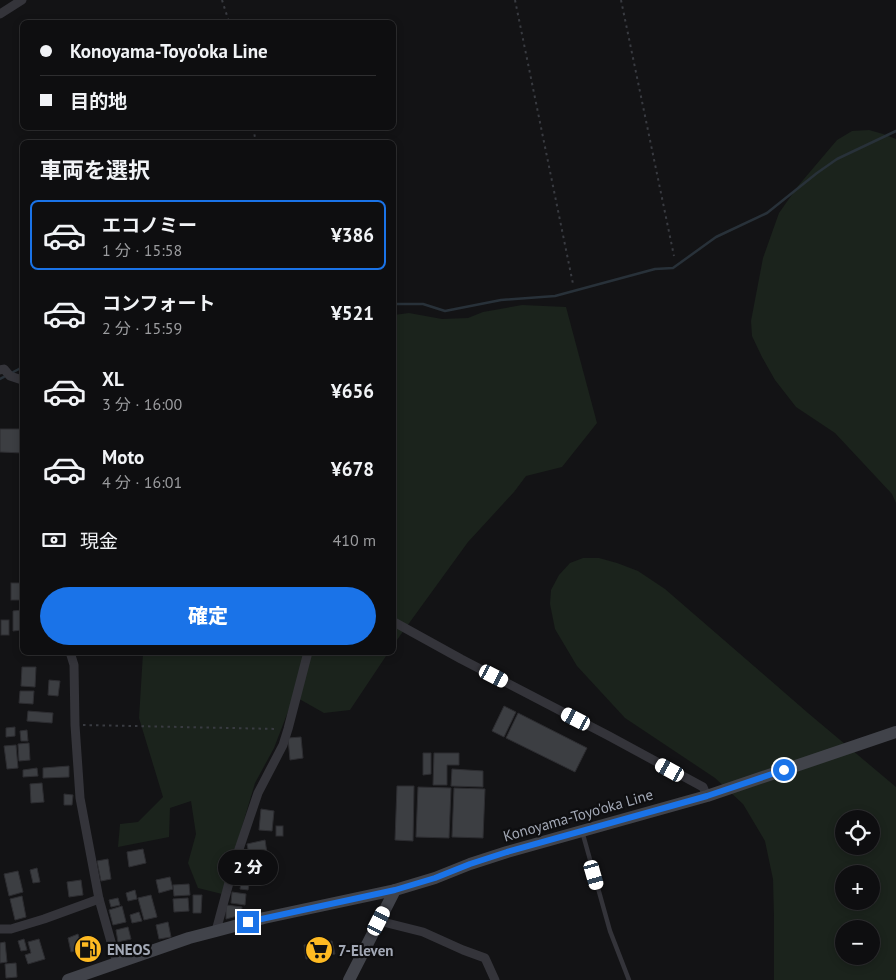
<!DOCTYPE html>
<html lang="ja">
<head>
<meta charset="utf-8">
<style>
  body { margin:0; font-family:"PT Sans","Noto Sans JP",sans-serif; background:#171719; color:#f1f3f6; height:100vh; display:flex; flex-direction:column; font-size:19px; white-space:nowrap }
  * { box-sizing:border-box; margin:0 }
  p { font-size:16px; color:#9b9c9f }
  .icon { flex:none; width:28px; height:28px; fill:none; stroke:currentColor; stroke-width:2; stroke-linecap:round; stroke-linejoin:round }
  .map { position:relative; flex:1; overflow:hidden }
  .sheet { position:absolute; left:20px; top:140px; width:376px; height:515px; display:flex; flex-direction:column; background:#0e0e10; border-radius:8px; box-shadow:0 2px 8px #0003,0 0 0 1px #2e2e30 }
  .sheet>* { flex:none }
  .banner { position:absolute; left:20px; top:20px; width:376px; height:110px; border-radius:8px; box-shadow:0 2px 8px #0003,0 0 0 1px #2e2e30; display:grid; align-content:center; height:110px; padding:0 20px; background:#0e0e10 }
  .fabs { position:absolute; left:835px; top:810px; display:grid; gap:10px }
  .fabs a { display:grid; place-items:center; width:45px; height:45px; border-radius:50%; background:#0e0e10; box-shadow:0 2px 8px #0003,0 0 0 1px #2e2e30; font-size:25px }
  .end { position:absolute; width:22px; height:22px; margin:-11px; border:6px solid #1a73e8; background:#fff; box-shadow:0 0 0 2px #fff }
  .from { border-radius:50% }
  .bubble { position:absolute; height:35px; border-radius:18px; background:#0e0e10; box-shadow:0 2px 8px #0003,0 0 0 1px #2e2e30; font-size:16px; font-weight:800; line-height:35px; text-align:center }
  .car { position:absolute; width:15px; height:30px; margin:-15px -8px; border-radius:6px; box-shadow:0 0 4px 1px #0007; background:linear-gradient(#fff 24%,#345 0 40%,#fff 0 76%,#345 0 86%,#fff 0) }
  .banner b { display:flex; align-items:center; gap:18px; height:48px; font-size:19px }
  .banner b+b { border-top:1px solid #2e2e30 }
  .banner i { width:12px; height:12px; background:#f1f3f6 }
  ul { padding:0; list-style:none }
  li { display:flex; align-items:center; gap:15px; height:70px; margin:0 10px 8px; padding:0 10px; border:2px solid transparent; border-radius:8px }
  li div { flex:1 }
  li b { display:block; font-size:19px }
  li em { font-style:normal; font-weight:800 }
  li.active { border-color:#1a73e8 }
  li>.icon { width:45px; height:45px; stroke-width:1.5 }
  h2 { padding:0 20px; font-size:22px; line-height:60px }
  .pay { display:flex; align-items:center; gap:12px; height:55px; padding:0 20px; font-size:19px }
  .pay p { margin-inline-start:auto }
  .button { display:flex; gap:10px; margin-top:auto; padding:10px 20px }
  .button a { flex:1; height:58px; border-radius:30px; background:#1a73e8; color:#fff; font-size:20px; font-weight:800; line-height:58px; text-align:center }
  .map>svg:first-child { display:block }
</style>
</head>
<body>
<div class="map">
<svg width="896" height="980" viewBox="0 0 896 980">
  <rect width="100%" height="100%" fill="#131315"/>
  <!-- green -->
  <g fill="#1b231c" fill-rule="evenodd">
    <path d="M869,130L883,134L896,139V503L892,494L835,433L796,407L775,380L762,357L752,336L751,321L763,258L779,213L798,186L837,140L852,131Z"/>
    <path d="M522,305L566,307L597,423L562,467L526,476L514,492L468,542L394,644V315L409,313L442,319L468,318L483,312Z"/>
    <path d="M583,558H599L617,563L638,571L665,589L808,713L896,787V980H774V916L773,879L765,841L743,804L715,778L625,718L577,666L555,629L550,604L551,590L559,575L570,563ZM844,819H871V846H844ZM844,874H871V901H844ZM844,929H871V956H844Z"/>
    <path d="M143,653H388L350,710L324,713L294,696L274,748L255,783L222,894L198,888L188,863L196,834L191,801L170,808L169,837L118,847L120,824L138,822L163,797L139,718Z"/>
  </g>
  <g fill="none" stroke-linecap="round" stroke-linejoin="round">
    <!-- stream -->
    <g stroke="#283139" stroke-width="2.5">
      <path d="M394,304H423L445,311L501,300L555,296L655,269L673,268L716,237L767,213L817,173L837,159L896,131"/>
      <path d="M0,379L19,369L22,368"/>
    </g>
  </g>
  <!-- building -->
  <g fill="#3c3e42" stroke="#2d2d31">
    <path d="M0,429H22V453L0,452Z"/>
    <rect x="11" y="583" width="11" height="17"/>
    <path d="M22,610V630L13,631V611Z"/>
    <rect x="1" y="620" width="8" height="15"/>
    <path d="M22,667H36L35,687L21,686Z"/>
    <path d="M49,680L60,681L58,696L48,695Z"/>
    <path d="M20,691H34L33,704L19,703Z"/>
    <path d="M504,706L516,712L504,737L492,731Z"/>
    <path d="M28,711L53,713L52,723L27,721Z"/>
    <path d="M518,713L587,748L575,772L506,738Z"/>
    <path d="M15,727V736L6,737V728Z"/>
    <path d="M27,730L28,741H21L20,731Z"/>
    <path d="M301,737L303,758L290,760L288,738Z"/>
    <path d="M29,743L30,760L19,761L18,744Z"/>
    <path d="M16,745L18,768L7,769L4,746Z"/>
    <path d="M423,753H431V774L423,775Z"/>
    <path d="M434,753H459V765H447V785H433Z"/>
    <path d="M69,766V777L43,778V768Z"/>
    <path d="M37,768L38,776L23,777V770Z"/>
    <path d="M452,769L483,771V787L451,786Z"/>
    <path d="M42,783L44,802L31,803L30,784Z"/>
    <path d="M397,786H414L413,841L395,840Z"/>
    <path d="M418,787L451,788L449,838L416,837Z"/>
    <path d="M454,788L485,789L483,838L452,837Z"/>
    <path d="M64,794L73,795L72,805H64Z"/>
    <path d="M261,809L274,811L272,831L259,830Z"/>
    <rect x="276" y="826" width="7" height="10"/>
    <path d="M265,840L267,853L261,854V858L250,860L247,844Z"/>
    <path d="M143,849L146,863L129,867L127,852Z"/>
    <path d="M108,859L111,879L101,881L97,861Z"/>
    <path d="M37,868L40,882L33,883L30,870Z"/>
    <path d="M18,871L23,892L9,896L4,874Z"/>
    <path d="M170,877L173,889L159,893L156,880Z"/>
    <path d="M242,877L250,878L248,890L240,889Z"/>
    <path d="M81,880L83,895L69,897L67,882Z"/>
    <path d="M189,884L190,895L174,896L173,885Z"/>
    <path d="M135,890L137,899L128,901L126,893Z"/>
    <path d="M232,892L246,894L245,905L231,903Z"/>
    <path d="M151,895L157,917L144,920L138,898Z"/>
    <path d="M193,895H202L201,913H193Z"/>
    <path d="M22,896L26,917L15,920L10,899Z"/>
    <path d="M118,898L120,905L111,907L109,900Z"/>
    <path d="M188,898L189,911L174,912L173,899Z"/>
    <path d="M226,905L242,907L241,915L226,919Z"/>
    <path d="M122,906L126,922L113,925L109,910Z"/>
    <path d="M139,912L142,921L132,923L130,915Z"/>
    <path d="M168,922L171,937L159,939L156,925Z"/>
    <path d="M128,927L131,939L118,942L116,930Z"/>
    <path d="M78,934L82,949L71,952L68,938Z"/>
    <path d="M24,939L27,950L21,951L18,941Z"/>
    <path d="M39,939L45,959L28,964L25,955L31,953L28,942Z"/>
    <path d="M332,941L335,954L306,959L304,945Z"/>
    <path d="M5,942L7,962L0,963V943Z"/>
    <path d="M16,963L17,977L6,978L5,964Z"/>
  </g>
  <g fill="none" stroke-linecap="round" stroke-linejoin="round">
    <!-- path -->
    <g stroke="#393b41" stroke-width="2" stroke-dasharray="2.5 4" stroke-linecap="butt">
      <path d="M222,0L229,22"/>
      <path d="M515,0L573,284"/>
      <path d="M621,0L674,256"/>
      <path d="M253,128L256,142"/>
      <path d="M83,725L278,729"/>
    </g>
    <!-- lane -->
    <path stroke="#34343a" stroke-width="4.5" d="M582,831L610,931L629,980"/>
    <!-- street -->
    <g stroke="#34343a" stroke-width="9">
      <path d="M0,14L22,0"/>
      <path d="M0,370L4,369L10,376L22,380"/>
      <path d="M394,622L461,659L609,736L703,787L707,796"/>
      <path d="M70,652L74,665L75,725L80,798L99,899L117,963"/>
      <path d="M379,921L423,932L463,950L485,958L495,980"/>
      <path d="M0,929H11L44,919L99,899"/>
      <path d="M216,931L234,864L258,793L283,745L288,729L308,652"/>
    </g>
    <!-- secondary -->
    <g stroke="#41434a" stroke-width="12">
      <path d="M68,980L189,938L216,931L264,918L395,890L435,878L470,864L507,852L707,796L896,732"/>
      <path d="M349,980L395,890"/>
    </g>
  </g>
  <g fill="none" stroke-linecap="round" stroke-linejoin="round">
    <!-- route -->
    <path stroke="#1a73e8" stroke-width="6" d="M248,922L395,890L435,878L470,864L507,852L707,796L784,770"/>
  </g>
  <!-- icons -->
  <defs>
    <g id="fuel-disc" transform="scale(1.4375)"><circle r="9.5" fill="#feba22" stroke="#0e0e10"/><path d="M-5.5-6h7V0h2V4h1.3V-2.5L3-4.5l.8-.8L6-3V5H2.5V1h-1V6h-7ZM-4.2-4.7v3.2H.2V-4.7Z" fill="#111"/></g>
    <g id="supermarket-disc" transform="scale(1.4375)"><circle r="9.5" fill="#feba22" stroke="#0e0e10"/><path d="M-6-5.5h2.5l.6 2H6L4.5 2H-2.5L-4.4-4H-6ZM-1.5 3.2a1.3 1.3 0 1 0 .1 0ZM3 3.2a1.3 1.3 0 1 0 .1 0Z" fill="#111"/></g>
  </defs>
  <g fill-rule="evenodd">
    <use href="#fuel-disc" x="88" y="949"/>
    <use href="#supermarket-disc" x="319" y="950"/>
  </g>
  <g text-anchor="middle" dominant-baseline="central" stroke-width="4.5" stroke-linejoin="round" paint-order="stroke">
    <!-- street labels -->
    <g font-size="15" fill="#a3a9b6" stroke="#0e0e10">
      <text transform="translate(578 815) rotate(-16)">Konoyama-Toyo'oka Line</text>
    </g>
    <!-- poi labels -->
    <g font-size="15" font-weight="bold" fill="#a3a9b6" stroke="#0e0e10" text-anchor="start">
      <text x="107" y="949">ENEOS</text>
      <text x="338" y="950">7-Eleven</text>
    </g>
  </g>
</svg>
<div class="fabs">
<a><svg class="icon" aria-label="locate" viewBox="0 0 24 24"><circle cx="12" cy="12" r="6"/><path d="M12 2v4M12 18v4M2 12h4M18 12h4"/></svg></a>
<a>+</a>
<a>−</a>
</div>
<i class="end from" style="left:784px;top:770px"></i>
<i class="end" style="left:248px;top:922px"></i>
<div class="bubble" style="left:218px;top:850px;width:60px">2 分</div>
<i class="car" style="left:494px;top:676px;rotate:117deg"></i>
<i class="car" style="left:576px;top:719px;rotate:297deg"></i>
<i class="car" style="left:670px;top:770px;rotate:299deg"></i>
<i class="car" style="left:594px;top:875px;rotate:164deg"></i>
<i class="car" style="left:379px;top:921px;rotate:27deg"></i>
<div class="banner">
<b><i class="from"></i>Konoyama-Toyo'oka Line</b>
<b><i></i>目的地</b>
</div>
<section class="sheet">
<h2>車両を選択</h2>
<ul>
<li class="active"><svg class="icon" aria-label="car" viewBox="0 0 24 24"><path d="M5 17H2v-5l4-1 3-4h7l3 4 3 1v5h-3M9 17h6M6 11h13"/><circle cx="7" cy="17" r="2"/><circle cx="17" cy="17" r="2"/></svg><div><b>エコノミー</b><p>1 分 · 15:58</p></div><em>¥386</em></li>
<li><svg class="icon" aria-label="car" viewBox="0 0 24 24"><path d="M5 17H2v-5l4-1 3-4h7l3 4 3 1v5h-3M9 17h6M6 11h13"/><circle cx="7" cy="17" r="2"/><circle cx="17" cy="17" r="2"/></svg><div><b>コンフォート</b><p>2 分 · 15:59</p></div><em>¥521</em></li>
<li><svg class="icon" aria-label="car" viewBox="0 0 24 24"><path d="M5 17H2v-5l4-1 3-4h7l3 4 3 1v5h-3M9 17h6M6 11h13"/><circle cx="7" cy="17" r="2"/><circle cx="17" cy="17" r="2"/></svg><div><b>XL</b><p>3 分 · 16:00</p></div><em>¥656</em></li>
<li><svg class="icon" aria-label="car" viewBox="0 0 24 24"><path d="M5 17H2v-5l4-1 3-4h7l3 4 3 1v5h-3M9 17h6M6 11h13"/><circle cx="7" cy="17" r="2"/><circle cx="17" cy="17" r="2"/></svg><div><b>Moto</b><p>4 分 · 16:01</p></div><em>¥678</em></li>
</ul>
<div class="pay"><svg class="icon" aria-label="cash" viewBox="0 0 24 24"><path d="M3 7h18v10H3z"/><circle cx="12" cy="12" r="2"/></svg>現金<p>410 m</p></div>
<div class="button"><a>確定</a></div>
</section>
</div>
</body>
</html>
